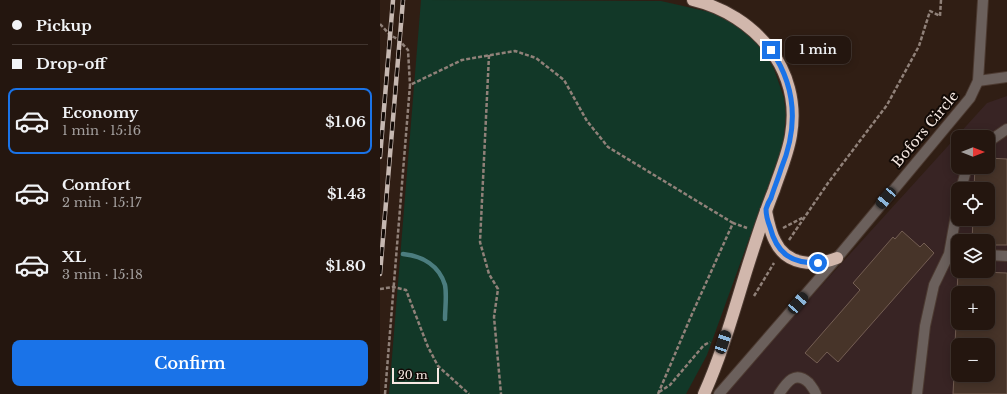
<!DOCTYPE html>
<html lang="en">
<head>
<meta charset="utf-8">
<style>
  body { margin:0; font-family:"Libre Baskerville",serif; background:#30231d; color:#f1f3f6; height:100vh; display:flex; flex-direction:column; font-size:15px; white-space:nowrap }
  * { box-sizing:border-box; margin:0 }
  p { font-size:13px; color:#a39f9e }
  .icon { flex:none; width:22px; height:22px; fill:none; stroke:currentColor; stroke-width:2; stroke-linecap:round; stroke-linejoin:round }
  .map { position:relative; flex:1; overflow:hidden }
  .side { display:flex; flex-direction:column; background:#24160f; width:380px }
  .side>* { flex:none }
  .top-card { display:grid; align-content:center; height:88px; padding:0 12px; background:#24160f }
  .needle { width:26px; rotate:90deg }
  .fabs { position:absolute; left:571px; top:130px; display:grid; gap:8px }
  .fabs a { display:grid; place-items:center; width:44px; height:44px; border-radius:8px; background:#24160f; box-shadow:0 2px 10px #0003,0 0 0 1px #41352f; font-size:20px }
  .scale { position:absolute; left:12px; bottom:10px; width:47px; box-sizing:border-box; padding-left:4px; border:2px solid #f6e9e3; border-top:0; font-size:11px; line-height:14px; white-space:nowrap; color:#f6e9e3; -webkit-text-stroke:3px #120a06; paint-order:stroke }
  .end { position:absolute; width:18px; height:18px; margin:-9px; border:5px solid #1a73e8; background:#fff; box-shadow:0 0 0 2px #fff }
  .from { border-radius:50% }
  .bubble { position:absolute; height:28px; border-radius:8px; background:#24160f; box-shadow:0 2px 10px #0003,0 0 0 1px #41352f; font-size:13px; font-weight:600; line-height:28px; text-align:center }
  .car { position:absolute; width:12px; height:24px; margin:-12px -6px; border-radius:5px; box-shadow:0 0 3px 1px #0007; background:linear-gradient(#222 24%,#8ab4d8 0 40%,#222 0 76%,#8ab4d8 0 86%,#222 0) }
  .top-card b { display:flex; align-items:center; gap:14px; height:38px; font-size:15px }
  .top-card b+b { border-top:1px solid #41352f }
  .top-card i { width:10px; height:10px; background:#f1f3f6 }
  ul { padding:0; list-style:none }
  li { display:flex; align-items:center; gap:12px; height:66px; margin:0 8px 6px; padding:0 4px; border:2px solid transparent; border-radius:8px }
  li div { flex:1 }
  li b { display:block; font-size:15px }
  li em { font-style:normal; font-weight:600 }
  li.selected { border-color:#1a73e8 }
  li>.icon { width:36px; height:36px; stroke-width:1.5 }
  .cta { display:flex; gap:8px; margin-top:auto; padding:8px 12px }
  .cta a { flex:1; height:46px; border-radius:8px; background:#1a73e8; color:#fff; font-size:16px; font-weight:600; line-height:46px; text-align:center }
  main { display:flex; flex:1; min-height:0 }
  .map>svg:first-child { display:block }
</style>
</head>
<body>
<main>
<section class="side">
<div class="top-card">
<b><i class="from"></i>Pickup</b>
<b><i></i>Drop-off</b>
</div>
<ul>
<li class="selected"><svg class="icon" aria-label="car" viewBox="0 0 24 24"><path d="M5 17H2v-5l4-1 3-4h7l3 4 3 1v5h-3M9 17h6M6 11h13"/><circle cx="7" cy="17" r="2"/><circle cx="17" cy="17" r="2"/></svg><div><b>Economy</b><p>1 min · 15:16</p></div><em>$1.06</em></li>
<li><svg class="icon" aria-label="car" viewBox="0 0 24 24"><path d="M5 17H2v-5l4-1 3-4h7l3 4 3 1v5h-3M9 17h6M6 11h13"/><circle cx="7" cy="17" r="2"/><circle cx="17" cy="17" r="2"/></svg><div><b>Comfort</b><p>2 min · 15:17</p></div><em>$1.43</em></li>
<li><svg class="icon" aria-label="car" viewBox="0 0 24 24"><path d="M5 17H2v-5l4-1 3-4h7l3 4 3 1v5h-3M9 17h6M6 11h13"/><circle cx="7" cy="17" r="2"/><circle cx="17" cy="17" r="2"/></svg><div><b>XL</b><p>3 min · 15:18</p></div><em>$1.80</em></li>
</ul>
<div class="cta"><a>Confirm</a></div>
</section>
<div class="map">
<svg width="627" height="394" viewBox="0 0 627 394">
  <rect width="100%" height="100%" fill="#301e14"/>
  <!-- industrial -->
  <path fill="#382424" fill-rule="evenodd" d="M627,96V394H343L607,103ZM578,137H608V167H578ZM578,189H608V219H578ZM578,241H608V271H578ZM578,293H608V323H578ZM578,345H608V375H578Z"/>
  <!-- green -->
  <path fill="#123828" d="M41,0L281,1L334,13L349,21L363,30L375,41L386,55L394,69L404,98L406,114L403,145L327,355L306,394H9Z"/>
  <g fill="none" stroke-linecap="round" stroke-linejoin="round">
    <!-- stream -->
    <path stroke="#4b7d7f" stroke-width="4.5" d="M23,254C42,256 59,265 65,285C67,295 65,309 65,319"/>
  </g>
  <!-- building -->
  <g fill="#473429" stroke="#745e53">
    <path d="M608,158L627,159V245H608V241H592L593,219H608V189H594L595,167H608Z"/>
    <path d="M522,231L540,247L544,243L554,253L458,362L447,352L437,363L425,353L480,290L473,283L513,237L515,239Z"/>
    <path d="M578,271L627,273V394H573L574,375H608V345H575L576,323H608V293H577Z"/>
  </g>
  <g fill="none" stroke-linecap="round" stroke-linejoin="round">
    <!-- minor casing -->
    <g stroke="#4c3a31" stroke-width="12">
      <g id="minor">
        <path d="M598,81L627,77"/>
        <path d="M608,142L627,129"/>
        <path d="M581,189L587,167"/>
        <path d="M608,255L627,256"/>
        <path d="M339,394L457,258L590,98L598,81L603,0"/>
        <path d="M399,394C407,382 415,370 429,383C432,387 434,389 436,394"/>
        <path d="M537,394L545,326L554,285L569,254L578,204"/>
      </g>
    </g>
    <!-- highway casing -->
    <g stroke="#4c3a31" stroke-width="14">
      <g id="highway">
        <path d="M313,0C375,15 422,69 411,135C408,154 400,172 394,190C385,212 378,234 371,256C356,302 344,350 324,394"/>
        <path d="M386,211C388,221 390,232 395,241C406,265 434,267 457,258"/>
      </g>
    </g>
    <!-- path -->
    <g stroke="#908179" stroke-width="2.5" stroke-dasharray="4 2" stroke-linecap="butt">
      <path d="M0,24L10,35L19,40L28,50L30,85"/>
      <path d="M109,55L100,242L109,274L118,289L114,317L121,394"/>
      <path d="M403,228L424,217"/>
      <path d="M409,240L448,183L507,105L539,46L550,11L560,16L561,0"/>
      <path d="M0,289L13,287L26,290L48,347L58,366L89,394"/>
      <path d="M374,296L394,263"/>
      <path d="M279,392L290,385L324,345L330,342"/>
      <path d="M5,394L30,85L82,60L135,51L156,58L184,80L207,121L228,147L353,223"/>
      <path d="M278,394L312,314L353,223L367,228"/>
    </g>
    <!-- minor -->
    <use href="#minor" stroke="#6b605c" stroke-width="10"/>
    <!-- highway -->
    <use href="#highway" stroke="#d1b7ac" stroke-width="12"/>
    <!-- rail casing -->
    <g stroke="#c6b8b1" stroke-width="4.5">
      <g id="rail">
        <path d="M0,157L13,0"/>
        <path d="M0,274L23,0"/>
      </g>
    </g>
    <!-- rail -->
    <use href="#rail" stroke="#120a06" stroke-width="3" stroke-dasharray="9" stroke-linecap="butt"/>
  </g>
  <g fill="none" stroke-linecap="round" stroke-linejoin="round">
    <!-- route -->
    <path stroke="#1a73e8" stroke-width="5" d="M391,50C417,88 418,128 401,169C398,179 394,188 391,198C389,201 387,206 386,209C386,214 388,222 390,227C397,254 411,263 438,263"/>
  </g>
  <g text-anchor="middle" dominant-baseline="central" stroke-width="4" stroke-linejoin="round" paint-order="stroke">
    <!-- street labels -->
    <g font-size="14" fill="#f6e9e3" stroke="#120a06">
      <text transform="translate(545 129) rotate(-50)">Bofors Circle</text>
    </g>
  </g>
</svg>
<div class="fabs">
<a><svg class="needle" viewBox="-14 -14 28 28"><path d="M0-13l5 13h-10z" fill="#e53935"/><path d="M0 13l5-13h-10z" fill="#a39f9e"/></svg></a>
<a><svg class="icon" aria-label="locate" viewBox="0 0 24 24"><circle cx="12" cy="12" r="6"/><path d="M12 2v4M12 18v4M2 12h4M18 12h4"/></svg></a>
<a><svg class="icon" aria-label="layers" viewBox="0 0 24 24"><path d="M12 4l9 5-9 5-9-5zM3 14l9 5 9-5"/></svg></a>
<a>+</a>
<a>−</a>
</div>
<div class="scale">20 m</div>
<i class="end from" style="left:438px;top:263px"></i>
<i class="end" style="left:391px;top:50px"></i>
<div class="bubble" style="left:405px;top:36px;width:66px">1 min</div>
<i class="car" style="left:506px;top:198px;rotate:220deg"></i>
<i class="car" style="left:418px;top:303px;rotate:41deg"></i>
<i class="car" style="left:343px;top:342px;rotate:18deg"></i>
</div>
</main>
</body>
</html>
